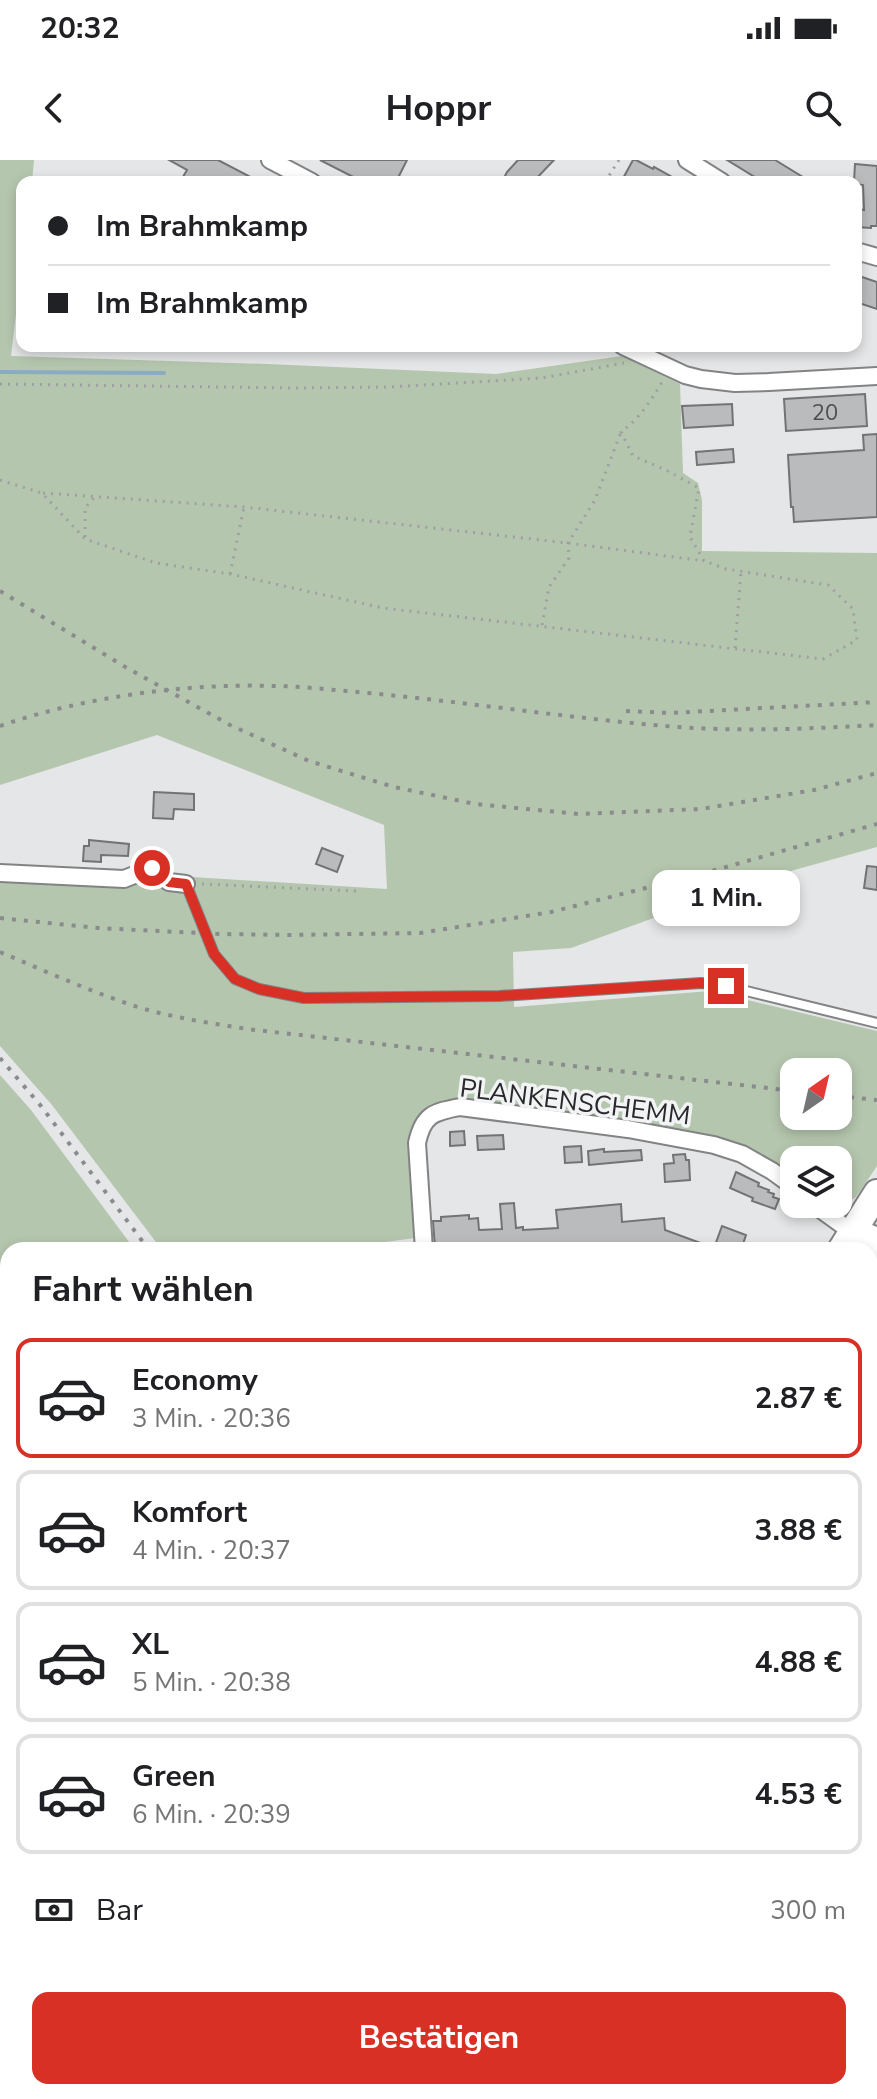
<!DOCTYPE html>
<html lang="de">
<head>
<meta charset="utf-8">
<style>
  body { margin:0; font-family:"Nunito Sans",sans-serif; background:#f2f2f2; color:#202124; height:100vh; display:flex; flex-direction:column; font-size:30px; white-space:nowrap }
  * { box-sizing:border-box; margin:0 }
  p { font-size:26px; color:#757577 }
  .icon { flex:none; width:44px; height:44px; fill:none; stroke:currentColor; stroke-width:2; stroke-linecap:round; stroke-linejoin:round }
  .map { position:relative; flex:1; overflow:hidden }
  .panel { position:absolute; left:0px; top:1082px; width:878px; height:858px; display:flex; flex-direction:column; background:#fff; border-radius:24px 24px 0 0; box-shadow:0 4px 12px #0003 }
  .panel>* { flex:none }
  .banner { position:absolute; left:16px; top:16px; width:846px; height:176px; border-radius:16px; box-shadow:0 4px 12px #0003; display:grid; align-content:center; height:176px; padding:0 32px; background:#fff }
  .needle { width:52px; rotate:34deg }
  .controls { position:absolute; left:780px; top:898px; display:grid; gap:16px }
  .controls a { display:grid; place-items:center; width:72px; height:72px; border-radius:16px; background:#fff; box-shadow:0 4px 12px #0003; font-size:40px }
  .end { position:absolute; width:36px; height:36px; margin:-18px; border:10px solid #d93025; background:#fff; box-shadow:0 0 0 4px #fff }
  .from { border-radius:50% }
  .bubble { position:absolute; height:56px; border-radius:16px; background:#fff; box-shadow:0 4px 12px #0003; font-size:26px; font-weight:700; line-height:56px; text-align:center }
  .banner b { display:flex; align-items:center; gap:28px; height:76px; font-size:30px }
  .banner b+b { border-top:2px solid #e0e0e0 }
  .banner i { width:20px; height:20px; background:#202124 }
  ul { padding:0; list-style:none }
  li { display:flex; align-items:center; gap:24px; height:120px; margin:0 16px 12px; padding:0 16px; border:4px solid #e0e0e0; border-radius:16px }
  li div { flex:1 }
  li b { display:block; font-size:30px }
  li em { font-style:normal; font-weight:700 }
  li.active { border-color:#d93025 }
  li>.icon { width:72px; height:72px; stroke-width:1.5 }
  h2 { padding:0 32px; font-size:36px; line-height:96px }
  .pay { display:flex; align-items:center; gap:20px; height:88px; padding:0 32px; font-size:30px }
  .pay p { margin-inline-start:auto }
  .primary-button { display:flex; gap:16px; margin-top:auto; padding:16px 32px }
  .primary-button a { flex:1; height:92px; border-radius:16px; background:#d93025; color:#fff; font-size:32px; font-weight:700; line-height:92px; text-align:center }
  .status { display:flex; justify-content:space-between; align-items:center; height:56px; padding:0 40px; background:#fff; direction:ltr }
  .status svg { height:22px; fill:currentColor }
  header { display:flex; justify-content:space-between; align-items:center; height:104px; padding:0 32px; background:#fff; font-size:36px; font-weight:700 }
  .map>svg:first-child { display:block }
</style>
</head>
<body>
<div class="status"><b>20:32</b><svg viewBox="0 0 49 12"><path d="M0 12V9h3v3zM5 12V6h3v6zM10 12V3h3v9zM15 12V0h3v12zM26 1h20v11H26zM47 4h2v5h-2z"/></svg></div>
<header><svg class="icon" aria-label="back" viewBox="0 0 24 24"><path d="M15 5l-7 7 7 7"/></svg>Hoppr<svg class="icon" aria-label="search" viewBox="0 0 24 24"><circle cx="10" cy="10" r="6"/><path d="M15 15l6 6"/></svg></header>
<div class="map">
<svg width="877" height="1939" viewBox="0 0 877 1939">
  <rect width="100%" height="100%" fill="#e5e6e7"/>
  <!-- green -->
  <g fill="#b5c6ae" fill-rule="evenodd">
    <path d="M0,0H34L32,22H22V103L11,196L267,204L496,214L622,196L680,224L683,313L698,323L702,340V391L877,393V687L758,720L571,788L513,792L514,847L710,831L877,871V1006L856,1037L848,1042L838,1043V1000H794V1019L728,982L693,972L450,941C430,944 413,956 409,976C406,988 409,1002 410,1014C412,1035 414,1057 415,1078L325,1090H162L52,945L0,886V705L387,729L384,665L157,575L0,625ZM794,912H838V956H794Z"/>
    <path d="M0,915L31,950L135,1090H8V1210H0Z"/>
    <path d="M0,1284H8V1377L0,1379Z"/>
    <path d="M8,1391V1556L0,1559V1393Z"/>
    <path d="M8,1593V1932H201L195,1939H0V1596Z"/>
    <path d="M870,1600H877V1939H857L852,1932H870Z"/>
  </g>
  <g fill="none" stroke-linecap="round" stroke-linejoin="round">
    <!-- stream -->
    <path stroke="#8aabc2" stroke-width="4" d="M0,212L164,213"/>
  </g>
  <!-- building -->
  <g fill="#babbbd" stroke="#737375" stroke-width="2">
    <path d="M169,0H218L260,22H180L187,10Z"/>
    <path d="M320,0H407L396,22H363Z"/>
    <path d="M518,0H554L533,22H502L507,12Z"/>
    <path d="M633,0H636L653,9L654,7L681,22H621Z"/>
    <path d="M727,0H775L811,22H763Z"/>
    <path d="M855,4L877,6V66H871V68L856,67V49L864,50L863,25L856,24V22H854Z"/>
    <path d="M856,115L877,122V149L856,142Z"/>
    <path d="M865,234L867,266L786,271L784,239Z"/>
    <path d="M732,244L733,265L684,268L682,246Z"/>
    <path d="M877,274V357L794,362L793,347H791L788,295L864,290L863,275Z"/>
    <path d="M733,289L734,302L697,305L696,292Z"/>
    <path d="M154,632L194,634V650L174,649L173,659L153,658Z"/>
    <path d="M89,680L129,684L128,696L101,695V702L83,701L84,686H89Z"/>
    <path d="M322,688L343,696L337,712L316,704Z"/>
    <path d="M867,706L877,707V730L864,728Z"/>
    <path d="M789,735L790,748L771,750L770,736Z"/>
    <path d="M464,971L465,985L450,986V972Z"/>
    <path d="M503,975L504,989L478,990L477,976Z"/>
    <path d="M581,986L582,1002L565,1003L564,987Z"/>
    <path d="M604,989V992L641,990L642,1000L589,1005L588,991Z"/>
    <path d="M685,994L686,1000H689L690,1020L665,1022L664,1004L674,1003L673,995Z"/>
    <path d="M736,1012L759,1023L758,1026L769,1030L768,1032L774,1034L773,1037L779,1039L775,1049L752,1041L753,1038L730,1028Z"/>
    <path d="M514,1043L516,1068L523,1067V1070L558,1068L556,1050L621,1044L622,1062L664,1058L665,1070L714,1088L722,1066L746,1075L741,1090H669L671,1083L632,1086L629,1090L622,1088L601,1090H488L487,1084L435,1088L433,1061H441V1057L469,1055V1059L478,1058L479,1070L502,1069L500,1044Z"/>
  </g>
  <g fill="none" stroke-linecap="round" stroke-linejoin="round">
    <!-- service casing -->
    <g stroke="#828384" stroke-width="12">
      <g id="service">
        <path d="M186,724L214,794L235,819L259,829L304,838L499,836L701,823L726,826L877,863"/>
        <path d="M870,1353L877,1350"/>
        <path d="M327,1932L335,1939"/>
        <path d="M651,1932L657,1939"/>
      </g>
    </g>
    <!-- minor casing -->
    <g stroke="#828384" stroke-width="20">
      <g id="minor">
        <path d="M270,0L312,22"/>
        <path d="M687,0L722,22"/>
        <path d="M856,91L877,97"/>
        <path d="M623,186L685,215L701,219L735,223L769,222L877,216"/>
        <path d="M0,713L124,719L152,708L169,722L186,724"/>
        <path d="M813,1044L852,1072"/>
        <path d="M424,1090L417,983C423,955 433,952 460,947L628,969L714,985L742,994L772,1011L794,1027"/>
        <path d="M870,1481H877"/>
      </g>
    </g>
    <!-- secondary casing -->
    <g stroke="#828384" stroke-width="26">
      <path id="secondary" d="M470,1939L477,1932"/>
    </g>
    <!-- primary casing -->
    <g stroke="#828384" stroke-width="30">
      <g id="primary">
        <path d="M841,1090L877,1033"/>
        <path d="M870,1103L877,1091"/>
        <path d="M798,1932L802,1939"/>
        <path d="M827,1932L831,1939"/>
      </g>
    </g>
    <!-- motorway casing -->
    <g stroke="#828384" stroke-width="32">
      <g id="motorway">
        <path d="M852,1072L877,1082"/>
        <path d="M870,1148L877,1144"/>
        <path d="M0,1229H8"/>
        <path d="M870,1237H877"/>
        <path d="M0,1259H8"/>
        <path d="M870,1270H877"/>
      </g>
    </g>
    <!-- path -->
    <g stroke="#9e9fa0" stroke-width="3" stroke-dasharray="2 6" stroke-linecap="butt">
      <path d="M605,22L619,0"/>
      <path d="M0,224L295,228L389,227L542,218L624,203"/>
      <path d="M0,320L42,333L85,379L156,403L230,414L383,448L823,499L857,480L853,449L828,425L726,409L704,401L690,377L699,328L666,310L633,296L621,272C640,258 650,242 662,222"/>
      <path d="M43,333L244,347L568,383L704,401"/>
      <path d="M85,377V348L95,337"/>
      <path d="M230,414L244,347"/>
      <path d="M542,465L549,427L569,398L568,383L595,340L621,272"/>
      <path d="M735,488L741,412"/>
      <path d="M202,724L357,731"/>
      <path d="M0,1388L8,1386"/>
      <path d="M0,1801L8,1797"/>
      <path d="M171,1939L177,1932"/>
    </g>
    <!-- service -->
    <use href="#service" stroke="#fff" stroke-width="8"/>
    <!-- minor -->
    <use href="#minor" stroke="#fff" stroke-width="16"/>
    <!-- secondary -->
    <use href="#secondary" stroke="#fff" stroke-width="22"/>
    <!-- primary -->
    <use href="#primary" stroke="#fff" stroke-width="26"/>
    <!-- motorway -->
    <use href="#motorway" stroke="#fff" stroke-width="28"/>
    <!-- rail -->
    <g stroke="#8a8b8c" stroke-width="4" stroke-dasharray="4 8" stroke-linecap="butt">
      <path d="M0,431L127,508L230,565L309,601L394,627L475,644L579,654L701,649L814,630L877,613"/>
      <path d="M626,551L670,553L877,542"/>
      <path d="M0,566C83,537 186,523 274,526C298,526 322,529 346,531C453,540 559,557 665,566C735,572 807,569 877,565"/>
      <path d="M0,758L97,768L220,774L290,775L420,773L551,752L705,713L877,664"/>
      <path d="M0,792C45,811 91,832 138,847C173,858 211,863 247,869L794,931"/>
      <path d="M0,898L41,946L149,1090"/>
      <path d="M838,936L877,940"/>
      <path d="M763,1932L768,1939"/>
    </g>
  </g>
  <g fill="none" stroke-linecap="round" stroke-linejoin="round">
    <!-- route -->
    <path stroke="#d93025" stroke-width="10" d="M152,708L169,722L186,724L214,794L235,819L259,829L304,838L499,836L701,823L726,826"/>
  </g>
  <g text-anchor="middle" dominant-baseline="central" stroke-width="7" stroke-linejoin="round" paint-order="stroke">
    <!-- number labels -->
    <g font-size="22" fill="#4d4e4f">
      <text x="825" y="253">20</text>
    </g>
    <!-- street labels -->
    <g font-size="26" fill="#29292a" stroke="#f2f3f5">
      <text transform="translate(575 942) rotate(7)">PLANKENSCHEMM</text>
    </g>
  </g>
</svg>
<div class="controls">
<a><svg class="needle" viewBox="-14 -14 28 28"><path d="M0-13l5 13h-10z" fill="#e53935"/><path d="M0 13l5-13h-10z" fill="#757577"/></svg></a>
<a><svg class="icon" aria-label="layers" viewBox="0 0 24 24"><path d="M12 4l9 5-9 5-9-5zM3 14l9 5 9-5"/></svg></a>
</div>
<i class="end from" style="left:152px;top:708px"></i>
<i class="end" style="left:726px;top:826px"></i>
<div class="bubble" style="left:652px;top:710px;width:148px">1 Min.</div>
<div class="banner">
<b><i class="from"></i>Im Brahmkamp</b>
<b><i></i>Im Brahmkamp</b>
</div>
<section class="panel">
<h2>Fahrt wählen</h2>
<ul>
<li class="active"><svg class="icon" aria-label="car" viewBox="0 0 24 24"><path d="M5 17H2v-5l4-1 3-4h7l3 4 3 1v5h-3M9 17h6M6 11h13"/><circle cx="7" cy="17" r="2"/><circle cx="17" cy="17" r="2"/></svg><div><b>Economy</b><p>3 Min. · 20:36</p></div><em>2.87 €</em></li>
<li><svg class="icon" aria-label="car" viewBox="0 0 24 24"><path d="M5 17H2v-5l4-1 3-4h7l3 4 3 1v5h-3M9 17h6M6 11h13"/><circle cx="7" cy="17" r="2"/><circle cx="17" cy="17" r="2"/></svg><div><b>Komfort</b><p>4 Min. · 20:37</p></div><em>3.88 €</em></li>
<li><svg class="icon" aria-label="car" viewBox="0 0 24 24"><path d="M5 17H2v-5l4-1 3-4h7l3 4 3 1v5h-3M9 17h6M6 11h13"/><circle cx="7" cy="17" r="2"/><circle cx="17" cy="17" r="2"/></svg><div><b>XL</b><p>5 Min. · 20:38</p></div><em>4.88 €</em></li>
<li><svg class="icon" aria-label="car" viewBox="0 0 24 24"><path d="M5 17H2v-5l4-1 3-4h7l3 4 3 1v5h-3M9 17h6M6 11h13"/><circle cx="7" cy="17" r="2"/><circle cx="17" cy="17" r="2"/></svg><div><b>Green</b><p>6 Min. · 20:39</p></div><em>4.53 €</em></li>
</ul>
<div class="pay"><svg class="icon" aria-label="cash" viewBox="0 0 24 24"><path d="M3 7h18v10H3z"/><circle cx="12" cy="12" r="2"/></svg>Bar<p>300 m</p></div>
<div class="primary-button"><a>Bestätigen</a></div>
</section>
</div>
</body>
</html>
